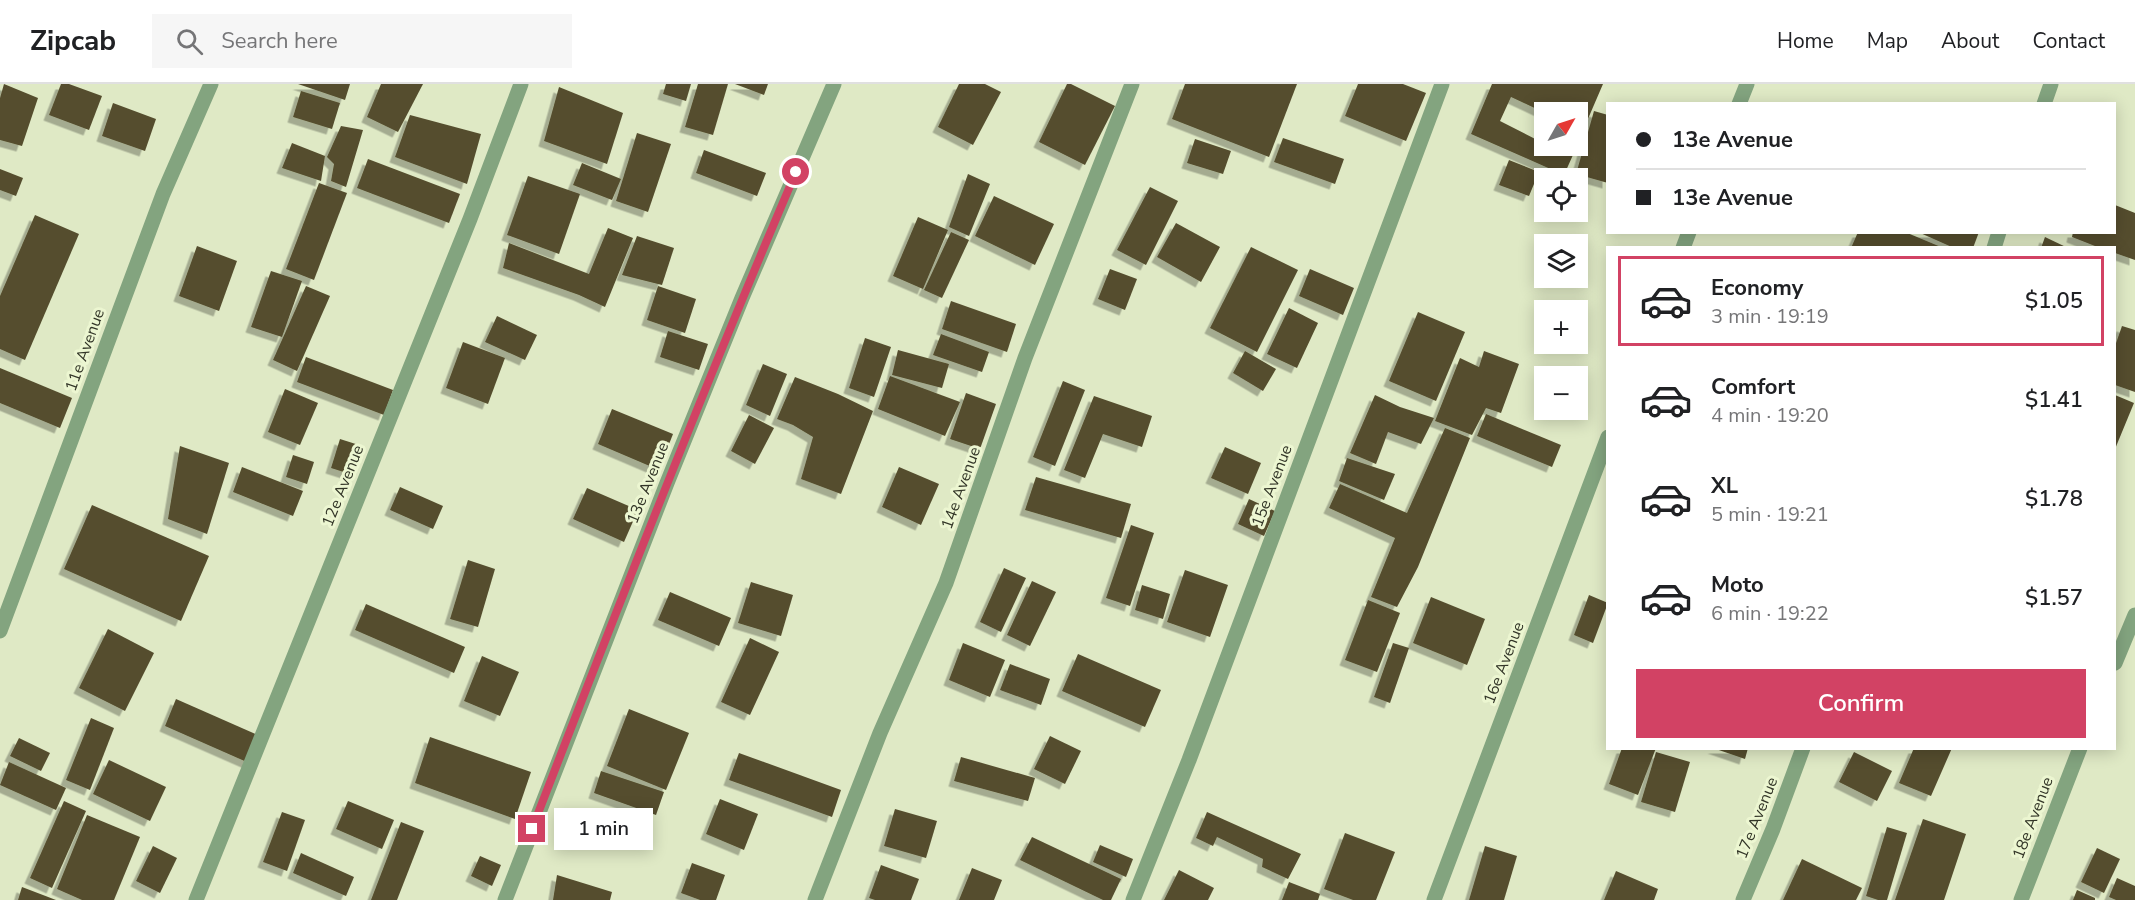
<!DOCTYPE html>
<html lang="en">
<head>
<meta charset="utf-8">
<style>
  body { margin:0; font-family:"Nunito Sans",sans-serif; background:#f6f6f6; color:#202124; height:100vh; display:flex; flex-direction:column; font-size:22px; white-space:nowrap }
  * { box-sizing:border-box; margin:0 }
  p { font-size:20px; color:#757577 }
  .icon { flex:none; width:33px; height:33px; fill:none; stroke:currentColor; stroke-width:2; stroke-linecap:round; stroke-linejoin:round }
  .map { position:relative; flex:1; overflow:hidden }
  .panel { position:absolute; left:1606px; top:162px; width:510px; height:504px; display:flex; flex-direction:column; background:#fff; border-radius:0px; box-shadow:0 3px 15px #0003 }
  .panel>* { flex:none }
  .hud { position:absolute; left:1606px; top:18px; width:510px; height:132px; border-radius:0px; box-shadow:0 3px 15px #0003; display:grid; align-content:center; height:132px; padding:0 30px; background:#fff }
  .needle { width:39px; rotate:51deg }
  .tools { position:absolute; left:1534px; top:18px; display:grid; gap:12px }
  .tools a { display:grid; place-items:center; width:54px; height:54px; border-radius:0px; background:#fff; box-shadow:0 3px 15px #0003; font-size:30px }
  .end { position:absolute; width:27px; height:27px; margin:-14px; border:8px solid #d24264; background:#fff; box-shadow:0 0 0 3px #fff }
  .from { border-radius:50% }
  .bubble { position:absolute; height:42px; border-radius:0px; background:#fff; box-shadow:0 3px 15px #0003; font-size:20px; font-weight:600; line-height:42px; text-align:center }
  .hud b { display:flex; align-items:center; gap:21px; height:57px; font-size:22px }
  .hud b+b { border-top:2px solid #e0e0e0 }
  .hud i { width:15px; height:15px; background:#202124 }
  ul { padding:10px 0 0; list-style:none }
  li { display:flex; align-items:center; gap:18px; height:90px; margin:0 12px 9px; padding:0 18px; border:3px solid transparent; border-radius:0px }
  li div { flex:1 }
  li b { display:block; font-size:22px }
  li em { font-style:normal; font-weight:600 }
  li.current { border-color:#d24264 }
  li>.icon { width:54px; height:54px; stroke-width:1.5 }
  .button { display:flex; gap:12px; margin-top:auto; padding:12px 30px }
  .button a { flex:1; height:69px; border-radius:0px; background:#d24264; color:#fff; font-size:24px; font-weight:600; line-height:69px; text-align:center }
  header { display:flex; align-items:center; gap:36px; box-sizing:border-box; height:84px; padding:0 30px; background:#fff; border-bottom:2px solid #e0e0e0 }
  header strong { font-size:28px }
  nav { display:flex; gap:33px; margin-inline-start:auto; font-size:21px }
  .search { width:420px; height:54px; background:#f6f6f6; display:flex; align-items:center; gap:15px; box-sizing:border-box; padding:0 21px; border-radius:0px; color:#757577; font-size:22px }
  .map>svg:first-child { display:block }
</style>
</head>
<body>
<header>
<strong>Zipcab</strong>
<div class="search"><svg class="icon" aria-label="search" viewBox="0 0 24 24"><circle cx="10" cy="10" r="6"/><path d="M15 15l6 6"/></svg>Search here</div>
<nav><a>Home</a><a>Map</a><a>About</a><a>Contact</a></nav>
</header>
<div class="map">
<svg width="2135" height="816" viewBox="0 0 2135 816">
  <defs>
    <filter id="shadow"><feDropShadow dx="-5.5" dy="5.5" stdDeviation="0" flood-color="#0004"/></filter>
  </defs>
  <rect width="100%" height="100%" fill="#dfe9c5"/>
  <!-- building -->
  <g fill="#554e2e" filter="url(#shadow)">
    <path d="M4,0L38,14L22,62L0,56V14Z"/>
    <path d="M61,0H69L102,12L89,46L49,31Z"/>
    <path d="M298,0H350L345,16Z"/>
    <path d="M381,0H423L398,48L367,33Z"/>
    <path d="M666,0H691L686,17L663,10Z"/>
    <path d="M698,0H728L713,51L685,43Z"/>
    <path d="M735,0H768L764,11Z"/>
    <path d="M959,0H985L1001,8L973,61L938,43Z"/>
    <path d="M1067,0H1071L1115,22L1085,81L1039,58Z"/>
    <path d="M1185,0H1297L1269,73L1172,35Z"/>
    <path d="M1358,0H1403L1426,9L1406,57L1345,32Z"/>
    <path d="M1492,0H1603L1578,58V28L1545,29L1511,13L1500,37L1545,60V62H1577L1564,91L1471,50Z"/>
    <path d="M559,3L623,29L607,80L544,57Z"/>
    <path d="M301,7L340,19L332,45L293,33Z"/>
    <path d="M113,19L156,35L145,67L102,52Z"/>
    <path d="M1594,27L1608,31V99L1576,90Z"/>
    <path d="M410,31L481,50L467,100L395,73Z"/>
    <path d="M341,42L363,46L346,103L331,97L334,80L327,73Z"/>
    <path d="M637,49L671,60L648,128L616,117Z"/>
    <path d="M1283,54L1344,75L1335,100L1274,78Z"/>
    <path d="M1195,55L1231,67L1223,90L1187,79Z"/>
    <path d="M292,59L325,72L321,97L282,84Z"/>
    <path d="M704,66L766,89L757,112L696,89Z"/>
    <path d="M368,75L460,110L449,139L357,104Z"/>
    <path d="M1509,76L1539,88L1529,112L1499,101Z"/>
    <path d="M582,79L621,95L612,116L573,101Z"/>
    <path d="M0,85L23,94L16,112L0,106Z"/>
    <path d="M968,90L990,100L969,152L949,143Z"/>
    <path d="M528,92L580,110L559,170L507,151Z"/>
    <path d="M319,99L347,109L314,196L286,185Z"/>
    <path d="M1150,103L1178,117L1146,181L1117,166Z"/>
    <path d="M994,112L1054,140L1035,181L975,152Z"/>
    <path d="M2115,121L2135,129V176L2115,169V164H2100L2072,153L2073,148H2115Z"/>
    <path d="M35,131L79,150L25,276L0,265V212Z"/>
    <path d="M918,133L948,146L923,205L893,192Z"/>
    <path d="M1176,139L1220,163L1201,198L1157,173Z"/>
    <path d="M608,144L633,154L605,223L579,211L503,184L509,159L589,190Z"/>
    <path d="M951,148L969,156L942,214L924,206Z"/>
    <path d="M1858,148H1905L1941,163L1851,164Z"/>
    <path d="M1918,148H1979L1973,164H1954Z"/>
    <path d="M637,152L674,164L662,201L622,191Z"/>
    <path d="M2045,153L2068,164H2041Z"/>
    <path d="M197,162L237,177L219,227L179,212Z"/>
    <path d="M1251,163L1298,186L1257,268L1210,244Z"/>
    <path d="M1110,185L1137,195L1125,226L1098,215Z"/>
    <path d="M1310,185L1354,204L1343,231L1299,212Z"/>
    <path d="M271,187L302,197L282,253L251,243Z"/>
    <path d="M306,202L330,212L297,287L273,276Z"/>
    <path d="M658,202L696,215L685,249L647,236Z"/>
    <path d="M951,217L1016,240L1007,268L942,245Z"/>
    <path d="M1289,224L1318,239L1297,284L1267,270Z"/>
    <path d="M1418,228L1465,248L1436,317L1389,297Z"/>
    <path d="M497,232L537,251L525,276L485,258Z"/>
    <path d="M2122,242L2135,246V308L2115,301V262Z"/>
    <path d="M668,247L708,260L699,286L660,273Z"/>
    <path d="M941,250L989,268L982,288L933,271Z"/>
    <path d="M865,254L891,263L874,313L849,304Z"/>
    <path d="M463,258L505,274L488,320L446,304Z"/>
    <path d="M898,266L949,280L942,304L892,291Z"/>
    <path d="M1245,267L1276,285L1263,307L1233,289Z"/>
    <path d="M1484,267L1519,280L1501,329L1486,324L1472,351L1435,337L1460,274L1479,283Z"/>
    <path d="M306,273L393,306L384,331L297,298Z"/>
    <path d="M763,280L787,290L770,332L746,321Z"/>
    <path d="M0,284L72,314L60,344L0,319Z"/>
    <path d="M890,292L960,318L945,352L878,325Z"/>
    <path d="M795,293L838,310L873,327L841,410L801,395L813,353L793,341L777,335Z"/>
    <path d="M1063,297L1085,306L1055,382L1033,373Z"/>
    <path d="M285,305L318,319L300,361L268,348Z"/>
    <path d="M966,309L996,320L980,365L950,355Z"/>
    <path d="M1375,311L1400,323L1434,334L1421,360L1388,348L1376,380L1350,369Z"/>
    <path d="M2115,311L2134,319L2115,365Z"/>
    <path d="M1094,312L1152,332L1142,363L1103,350L1085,394L1064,386Z"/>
    <path d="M612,325L673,350L659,386L598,360Z"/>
    <path d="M1486,330L1561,361L1552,383L1477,352Z"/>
    <path d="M749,331L774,344L755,380L731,367Z"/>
    <path d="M1445,344L1470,354L1418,483L1397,523L1371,513L1395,454L1329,424L1340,400L1407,429Z"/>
    <path d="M340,355L362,362L353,391L331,384Z"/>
    <path d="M180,362L229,379L207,450L168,435Z"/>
    <path d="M1225,363L1261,379L1248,410L1211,394Z"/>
    <path d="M293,371L314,378L307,400L286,393Z"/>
    <path d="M1347,374L1395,390L1384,416L1339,397Z"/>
    <path d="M242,383L303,407L293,432L233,408Z"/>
    <path d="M899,383L939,400L921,441L882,423Z"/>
    <path d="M1036,393L1131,420L1121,454L1025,426Z"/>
    <path d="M400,403L443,422L433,445L390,426Z"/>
    <path d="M587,404L638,426L624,458L573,435Z"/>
    <path d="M1249,415L1275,427L1264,452L1238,440Z"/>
    <path d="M92,421L209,472L181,537L64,485Z"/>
    <path d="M1131,441L1154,449L1130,522L1106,514Z"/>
    <path d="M468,476L495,485L478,543L450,535Z"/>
    <path d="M1004,484L1026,494L1001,548L980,538Z"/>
    <path d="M1185,486L1228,501L1210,553L1167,538Z"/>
    <path d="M1032,497L1056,508L1030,562L1007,551Z"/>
    <path d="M751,498L793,511L781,552L738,539Z"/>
    <path d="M1142,501L1170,510L1163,535L1135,526Z"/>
    <path d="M670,508L731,534L719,562L658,536Z"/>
    <path d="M1589,511L1608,519L1593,559L1574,551Z"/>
    <path d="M1431,513L1485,535L1467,581L1413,559Z"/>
    <path d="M1368,516L1400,529L1377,588L1345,576Z"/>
    <path d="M366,520L465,563L454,589L355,546Z"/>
    <path d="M108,545L154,569L125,627L79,604Z"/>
    <path d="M750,554L779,568L750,631L721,618Z"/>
    <path d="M963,559L1005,576L990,613L949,596Z"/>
    <path d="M1393,559L1409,564L1390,619L1374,613Z"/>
    <path d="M1078,570L1161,606L1145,643L1062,607Z"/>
    <path d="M482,572L519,588L500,632L464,617Z"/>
    <path d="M1010,580L1050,595L1041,621L1000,606Z"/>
    <path d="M176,615L260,652L249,679L165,642Z"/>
    <path d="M629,625L689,649L666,706L607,682Z"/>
    <path d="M91,634L114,644L90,706L66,696Z"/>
    <path d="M1050,652L1081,667L1065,700L1034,685Z"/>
    <path d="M430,653L531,688L515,735L415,699Z"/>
    <path d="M19,654L50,669L41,687L10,672Z"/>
    <path d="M1622,664H1656L1638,711L1609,700Z"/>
    <path d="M1713,664H1748L1745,675Z"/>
    <path d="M1914,664H1952L1931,712L1899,699Z"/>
    <path d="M1656,668L1690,678L1675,728L1641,718Z"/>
    <path d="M1854,668L1892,687L1877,717L1839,698Z"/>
    <path d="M739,669L841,706L832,733L729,696Z"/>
    <path d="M961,673L1035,694L1028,717L954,697Z"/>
    <path d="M109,676L166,703L150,737L93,710Z"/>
    <path d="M9,678L66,704L56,726L0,701Z"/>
    <path d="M601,687L664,708L656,731L594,709Z"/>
    <path d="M720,715L758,730L744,766L706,750Z"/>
    <path d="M64,717L86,727L52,804L30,794Z"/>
    <path d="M348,717L394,736L382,765L336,745Z"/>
    <path d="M895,725L937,737L926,774L884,762Z"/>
    <path d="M282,728L305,736L287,787L263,778Z"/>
    <path d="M1207,728L1301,770L1288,795L1262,783L1263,775L1217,753L1213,762L1196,754Z"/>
    <path d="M87,731L140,753L114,816H82L57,805Z"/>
    <path d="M1923,735L1966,750L1944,816H1895Z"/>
    <path d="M401,738L424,747L397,816H371Z"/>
    <path d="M1887,743L1907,749L1887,816H1878L1866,812Z"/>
    <path d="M1345,749L1395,768L1376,816H1353L1324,805Z"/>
    <path d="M1032,753L1121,795L1111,816H1103L1020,776Z"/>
    <path d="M1100,761L1133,775L1126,793L1093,778Z"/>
    <path d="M153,762L177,774L160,809L136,797Z"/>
    <path d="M1485,762L1517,772L1504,816H1469Z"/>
    <path d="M2097,764L2120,775L2104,809L2081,798Z"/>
    <path d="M301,769L354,793L346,812L293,789Z"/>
    <path d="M480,772L501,781L492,802L471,792Z"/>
    <path d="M1802,775L1862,804L1856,816H1783Z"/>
    <path d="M692,779L725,791L716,816H700L681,809Z"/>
    <path d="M881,781L919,795L911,816H875L869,814Z"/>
    <path d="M972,784L1002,796L994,816H959Z"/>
    <path d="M1179,786L1214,804L1208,816H1164Z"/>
    <path d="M1616,787L1658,805L1654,816H1604Z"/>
    <path d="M557,791L612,808L610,816H553Z"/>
    <path d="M2117,794L2135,802V816H2116L2109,813Z"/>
    <path d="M1289,798L1320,810L1318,816H1282Z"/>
    <path d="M22,803L56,816H18Z"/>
    <path d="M2077,806L2095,814V816H2073Z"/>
  </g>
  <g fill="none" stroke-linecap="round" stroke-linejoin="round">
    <!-- street -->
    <g stroke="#83a47f" stroke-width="15">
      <path d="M1739,20L1747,0"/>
      <path d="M2044,20L2051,0"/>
      <path d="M1683,164L1689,148"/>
      <path d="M1994,164L1999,148"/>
      <path d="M0,547L163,110L211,0"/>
      <path d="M2115,579L2135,531"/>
      <path d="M196,816L470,135L521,0"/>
      <path d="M505,816L667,399L742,214L834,0"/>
      <path d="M815,816L880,649L946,499L1025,274L1132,0"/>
      <path d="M1133,816L1189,676L1442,0"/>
      <path d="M1434,816L1608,353"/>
      <path d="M1743,816L1773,745L1803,664"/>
      <path d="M2021,816L2080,664"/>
    </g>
  </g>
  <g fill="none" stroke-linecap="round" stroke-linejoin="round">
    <!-- route -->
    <path stroke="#d24264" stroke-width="8" d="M532,745C617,525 703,305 796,88"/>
  </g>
  <g text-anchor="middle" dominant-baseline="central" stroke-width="6" stroke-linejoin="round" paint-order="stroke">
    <!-- street labels -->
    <g font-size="16" fill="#323527" stroke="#ecf6d1">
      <text transform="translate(85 266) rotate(-70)">11e Avenue</text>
      <text transform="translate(648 399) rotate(-68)">13e Avenue</text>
      <text transform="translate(343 402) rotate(-68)">12e Avenue</text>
      <text transform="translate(1272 402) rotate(-69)">15e Avenue</text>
      <text transform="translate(961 404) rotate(-70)">14e Avenue</text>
      <text transform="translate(1504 579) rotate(-69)">16e Avenue</text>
      <text transform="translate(1757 734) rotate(-68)">17e Avenue</text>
      <text transform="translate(2033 734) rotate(-69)">18e Avenue</text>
    </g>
  </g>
</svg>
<div class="tools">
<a><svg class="needle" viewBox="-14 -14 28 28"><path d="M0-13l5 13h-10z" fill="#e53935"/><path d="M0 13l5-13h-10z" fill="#757577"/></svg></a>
<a><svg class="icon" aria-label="locate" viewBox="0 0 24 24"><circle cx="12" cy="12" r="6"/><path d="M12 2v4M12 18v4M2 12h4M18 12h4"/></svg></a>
<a><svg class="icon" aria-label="layers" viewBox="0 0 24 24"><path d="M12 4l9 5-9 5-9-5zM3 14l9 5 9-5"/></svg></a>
<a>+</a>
<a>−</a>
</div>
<i class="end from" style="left:796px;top:88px"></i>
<i class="end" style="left:532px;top:745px"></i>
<div class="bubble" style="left:554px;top:724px;width:99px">1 min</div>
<div class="hud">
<b><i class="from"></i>13e Avenue</b>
<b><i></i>13e Avenue</b>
</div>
<section class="panel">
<ul>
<li class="current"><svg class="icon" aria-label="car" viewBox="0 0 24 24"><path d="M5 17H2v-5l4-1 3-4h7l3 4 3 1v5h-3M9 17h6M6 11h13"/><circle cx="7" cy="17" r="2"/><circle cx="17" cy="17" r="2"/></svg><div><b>Economy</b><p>3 min · 19:19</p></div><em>$1.05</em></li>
<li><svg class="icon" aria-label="car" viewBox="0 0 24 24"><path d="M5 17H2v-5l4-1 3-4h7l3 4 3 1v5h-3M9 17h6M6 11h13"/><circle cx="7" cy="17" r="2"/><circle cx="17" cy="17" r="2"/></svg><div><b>Comfort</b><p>4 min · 19:20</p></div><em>$1.41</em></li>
<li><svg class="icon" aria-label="car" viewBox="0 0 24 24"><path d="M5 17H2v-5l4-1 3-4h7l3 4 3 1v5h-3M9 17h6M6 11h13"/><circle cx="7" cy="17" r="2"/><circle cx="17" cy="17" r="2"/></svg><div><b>XL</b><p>5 min · 19:21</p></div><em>$1.78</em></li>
<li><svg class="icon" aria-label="car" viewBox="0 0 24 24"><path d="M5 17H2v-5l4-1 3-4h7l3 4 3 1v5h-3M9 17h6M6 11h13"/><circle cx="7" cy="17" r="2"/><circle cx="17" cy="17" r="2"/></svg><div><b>Moto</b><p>6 min · 19:22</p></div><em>$1.57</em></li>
</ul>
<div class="button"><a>Confirm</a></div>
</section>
</div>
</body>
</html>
